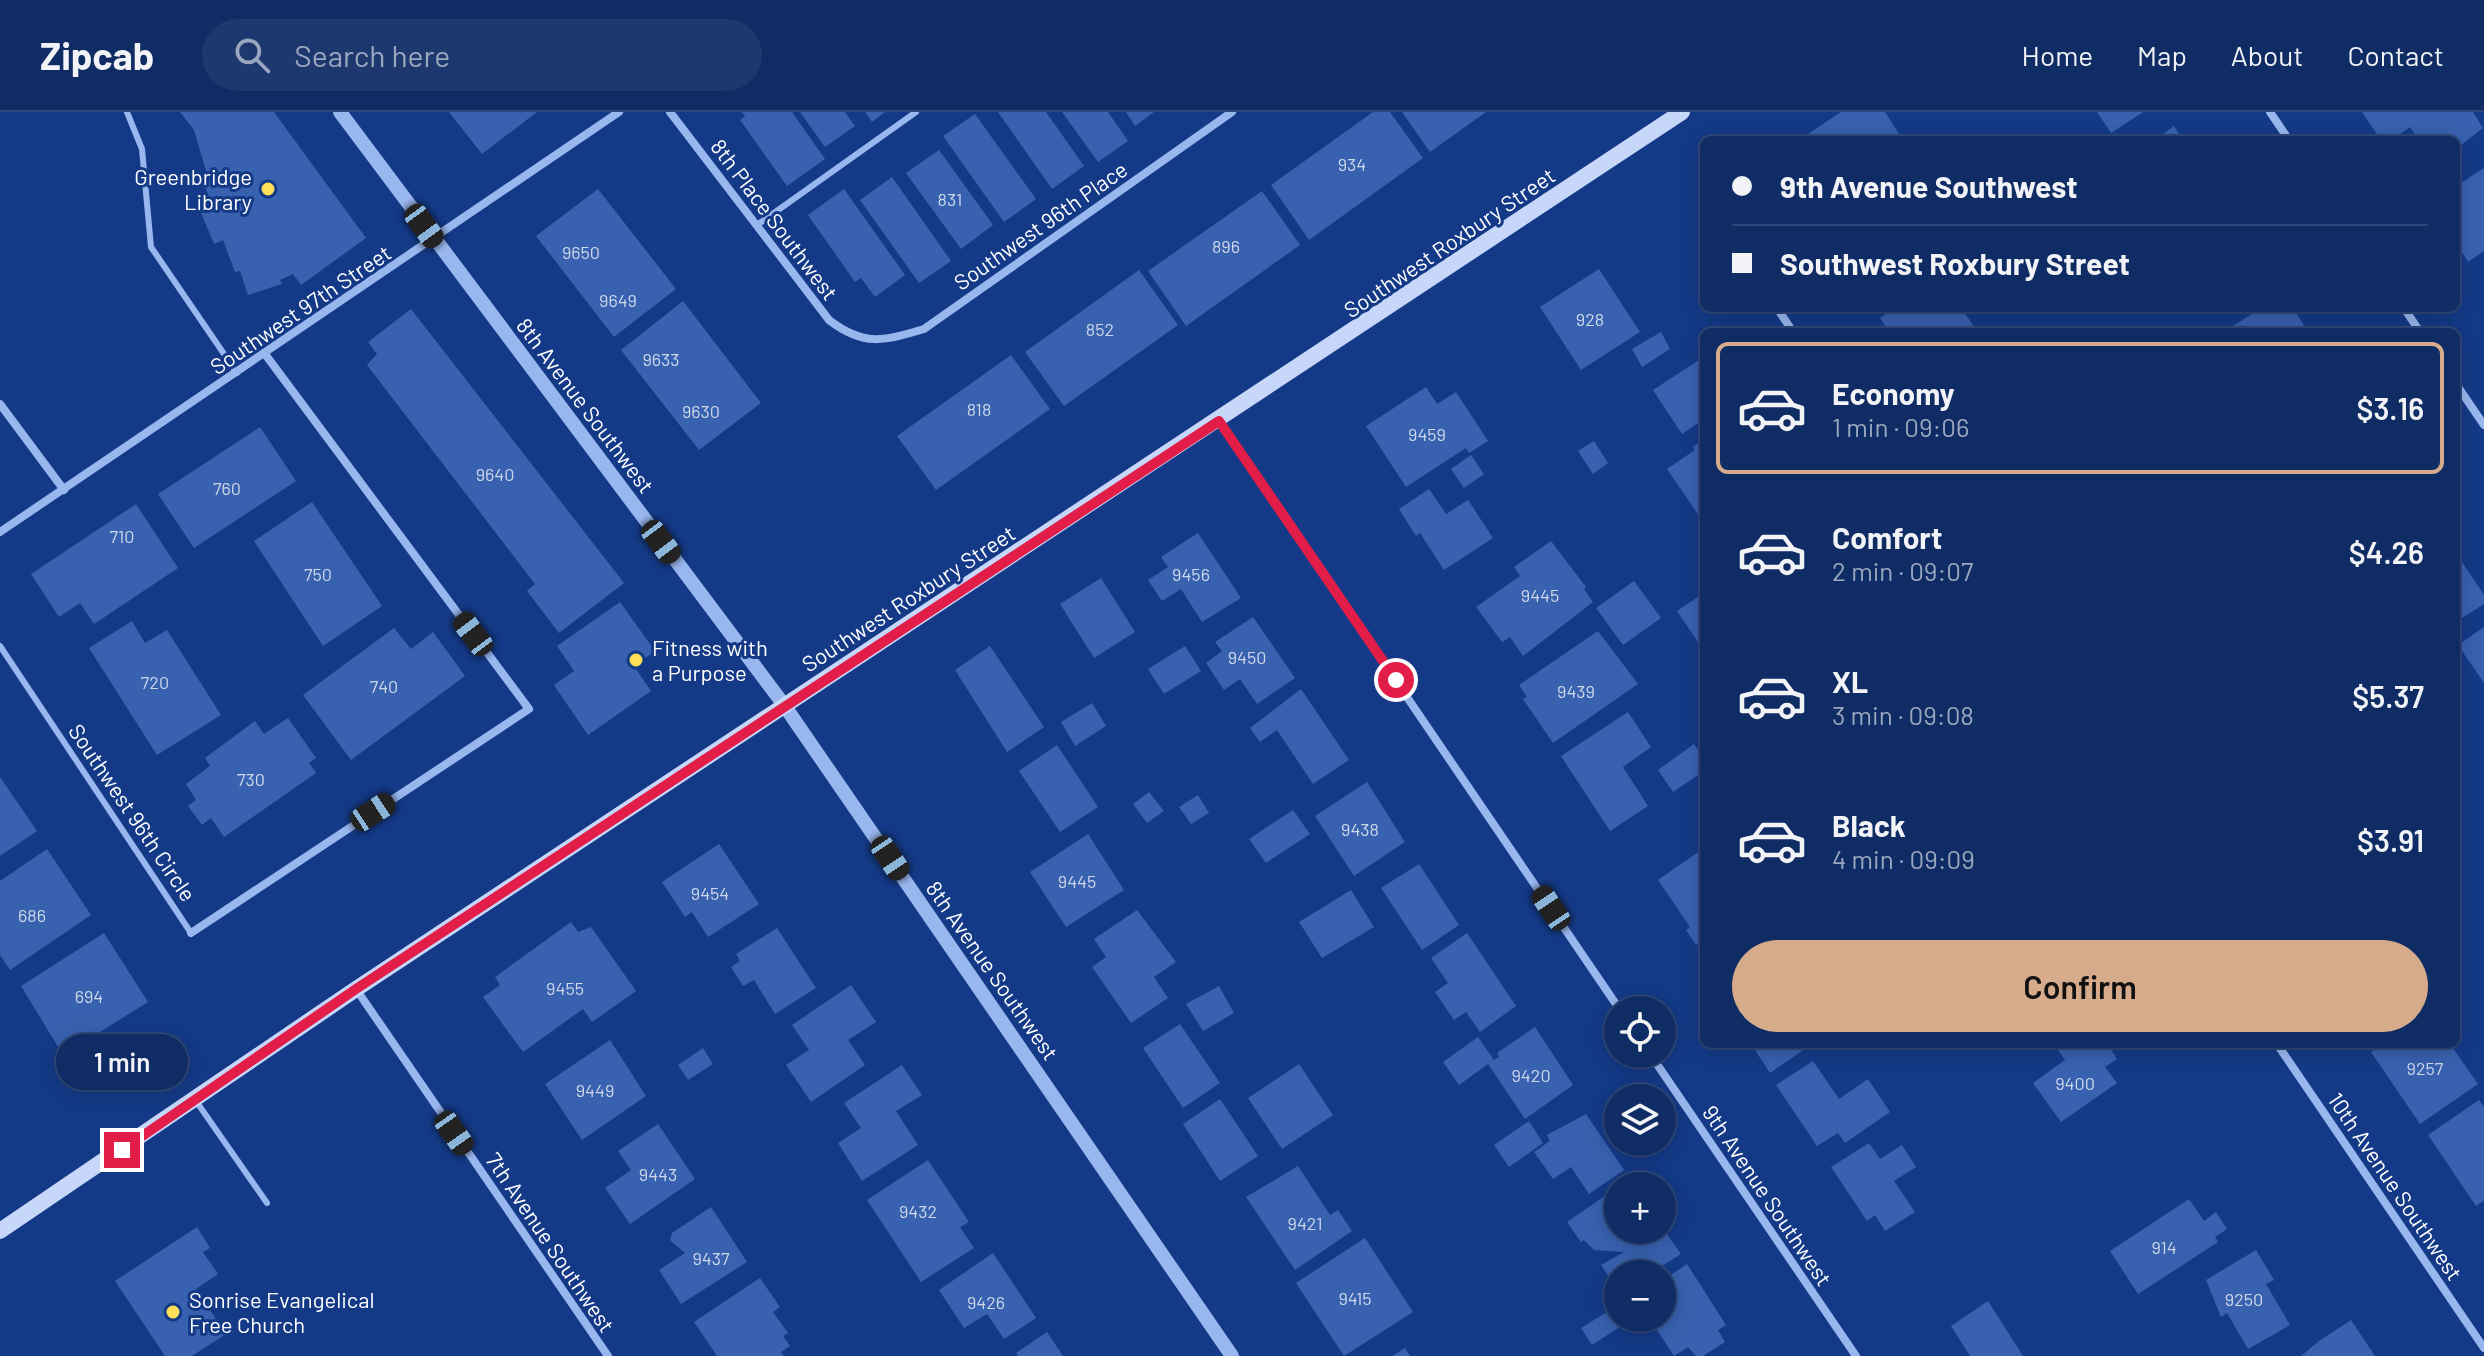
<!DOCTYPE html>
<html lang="en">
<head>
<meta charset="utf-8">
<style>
  body { margin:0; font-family:Barlow,sans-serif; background:#1d386e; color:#f1f3f6; height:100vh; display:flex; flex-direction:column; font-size:30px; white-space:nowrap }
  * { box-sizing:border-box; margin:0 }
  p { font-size:26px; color:#9ba7bf }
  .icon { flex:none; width:44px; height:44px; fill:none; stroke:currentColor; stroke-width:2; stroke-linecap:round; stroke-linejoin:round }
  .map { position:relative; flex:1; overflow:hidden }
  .panel { position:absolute; left:1700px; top:216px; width:760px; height:720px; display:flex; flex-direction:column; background:#0f2c65; border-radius:12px; box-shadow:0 4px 20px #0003,0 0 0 2px #2f4879 }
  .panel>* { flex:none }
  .top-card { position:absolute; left:1700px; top:24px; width:760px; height:176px; border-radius:12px; box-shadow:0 4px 20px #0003,0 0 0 2px #2f4879; display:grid; align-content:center; height:176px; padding:0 32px; background:#0f2c65 }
  .buttons { position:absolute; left:1604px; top:884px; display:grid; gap:16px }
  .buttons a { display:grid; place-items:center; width:72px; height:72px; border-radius:50%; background:#0f2c65; box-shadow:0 4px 20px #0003,0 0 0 2px #2f4879; font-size:40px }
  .end { position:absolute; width:36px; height:36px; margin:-18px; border:10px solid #e11d48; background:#fff; box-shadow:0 0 0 4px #fff }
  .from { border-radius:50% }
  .bubble { position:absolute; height:56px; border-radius:28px; background:#0f2c65; box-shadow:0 4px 20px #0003,0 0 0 2px #2f4879; font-size:26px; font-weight:600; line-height:56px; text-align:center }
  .car { position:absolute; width:24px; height:48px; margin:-24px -12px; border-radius:10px; box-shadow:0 0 6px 2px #0007; background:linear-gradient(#222 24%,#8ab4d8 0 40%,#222 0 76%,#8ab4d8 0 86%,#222 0) }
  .top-card b { display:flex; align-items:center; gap:28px; height:76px; font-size:30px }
  .top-card b+b { border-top:2px solid #2f4879 }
  .top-card i { width:20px; height:20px; background:#f1f3f6 }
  ul { padding:14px 0 0; list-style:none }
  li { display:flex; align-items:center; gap:24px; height:132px; margin:0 16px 12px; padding:0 16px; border:4px solid transparent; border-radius:12px }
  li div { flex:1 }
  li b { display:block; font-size:30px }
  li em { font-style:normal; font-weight:600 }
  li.on { border-color:#d6ab8b }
  li>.icon { width:72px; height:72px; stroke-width:1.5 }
  .primary-button { display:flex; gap:16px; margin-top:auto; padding:16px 32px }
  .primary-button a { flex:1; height:92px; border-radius:48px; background:#d6ab8b; color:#111; font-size:32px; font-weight:600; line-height:92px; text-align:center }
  header { display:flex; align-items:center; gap:48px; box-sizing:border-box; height:112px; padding:0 40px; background:#0f2c65; border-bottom:2px solid #2f4879 }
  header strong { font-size:38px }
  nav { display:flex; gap:44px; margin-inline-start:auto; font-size:28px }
  .search { width:560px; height:72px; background:#1d386e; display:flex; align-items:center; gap:20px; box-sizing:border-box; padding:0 28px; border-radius:44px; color:#9ba7bf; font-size:30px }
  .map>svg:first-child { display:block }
</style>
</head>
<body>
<header>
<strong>Zipcab</strong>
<div class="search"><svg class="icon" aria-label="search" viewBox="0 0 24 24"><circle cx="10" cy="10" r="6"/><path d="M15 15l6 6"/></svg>Search here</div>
<nav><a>Home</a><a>Map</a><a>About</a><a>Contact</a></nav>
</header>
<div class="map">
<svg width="2484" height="1244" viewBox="0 0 2484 1244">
  <rect width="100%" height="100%" fill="#143a87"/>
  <!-- building -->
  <g fill="#3861af">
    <path d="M180,0H274L366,126L301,173L293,162L280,168L282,172L248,183L240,159L235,160L223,128L214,132L199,96L211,92L201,62L206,59L194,18Z"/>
    <path d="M449,0H537L482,42Z"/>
    <path d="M742,0H792L825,47L787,74L740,8L745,4Z"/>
    <path d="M800,0H845L855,14L825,35Z"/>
    <path d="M865,0H885L872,10Z"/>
    <path d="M998,0H1046L1084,54L1052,77Z"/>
    <path d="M1062,0H1108L1128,29L1098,50Z"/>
    <path d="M1126,0H1154L1135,14Z"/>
    <path d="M1373,0H1390L1423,46L1309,128L1271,73Z"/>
    <path d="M1402,0H1486L1430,40Z"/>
    <path d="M1841,0H1885L1903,28H1799Z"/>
    <path d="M2097,0H2143L2111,21Z"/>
    <path d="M2362,0H2473L2483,16L2456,37V28H2419L2410,15L2392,28H2381Z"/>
    <path d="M975,2L1036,87L1004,110L943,24Z"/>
    <path d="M2174,14L2183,28H2155Z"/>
    <path d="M939,38L993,113L961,137L906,61Z"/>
    <path d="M2484,56V139L2468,150L2456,131V63L2461,71Z"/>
    <path d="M892,65L951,149L919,171L860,88Z"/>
    <path d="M598,77L676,177L614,225L536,124Z"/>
    <path d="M844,77L905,163L875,185L861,166L855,170L808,103Z"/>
    <path d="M1262,79L1300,133L1186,214L1148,159Z"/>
    <path d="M1599,157L1640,220L1581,258L1540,195Z"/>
    <path d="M1139,158L1178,213L1064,294L1025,240Z"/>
    <path d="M683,189L761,291L699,338L621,238Z"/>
    <path d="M1894,196H1961L1977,219L1983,215L1986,220H1889L1880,206Z"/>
    <path d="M2261,196H2293L2308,220H2224Z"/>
    <path d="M411,197L624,471L559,521L527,479L535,472L367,253L377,242L368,230Z"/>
    <path d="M1661,220L1670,237L1642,255L1632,237Z"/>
    <path d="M1011,243L1050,297L936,378L897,324Z"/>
    <path d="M1699,248L1704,256V307L1682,322L1653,278Z"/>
    <path d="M1426,275L1437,292L1456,280L1488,329L1469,341L1466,336L1406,375L1366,314Z"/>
    <path d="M260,315L296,369L194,436L158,382Z"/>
    <path d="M1704,327V411L1667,357L1695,338L1693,335Z"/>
    <path d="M1594,329L1608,351L1593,362L1578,339Z"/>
    <path d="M1471,343L1484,362L1464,376L1451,357Z"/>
    <path d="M1429,377L1446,402L1468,388L1493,426L1444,458L1420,421L1416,424L1399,397Z"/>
    <path d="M312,390L382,494L323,534L254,429Z"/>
    <path d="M136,392L178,456L94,512L80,491L59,505L31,462Z"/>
    <path d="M1198,421L1241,486L1202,510L1181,477L1162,489L1148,468L1168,455L1161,445Z"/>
    <path d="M1551,429L1586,475L1584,477L1593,490L1523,544L1510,525L1502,530L1476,495L1520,464L1514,455Z"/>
    <path d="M2456,441L2484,483V492L2456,510Z"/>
    <path d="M1101,466L1135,520L1094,546L1060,492Z"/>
    <path d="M1634,469L1661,506L1623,533L1596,496Z"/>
    <path d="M1704,481V534L1702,536L1677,499Z"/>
    <path d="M620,490L655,539L634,554L651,579L588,623L554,573L574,559L557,534Z"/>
    <path d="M1253,505L1295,566L1257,592L1240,567L1224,578L1206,551L1222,539L1215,530Z"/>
    <path d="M132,509L145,531L167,518L221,603L157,643L89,536Z"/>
    <path d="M2484,515V571L2458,533Z"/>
    <path d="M394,516L411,537L433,520L465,564L351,648L303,583Z"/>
    <path d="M1598,519L1638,572L1553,631L1523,587L1527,585L1519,573Z"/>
    <path d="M990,534L1044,615L1007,640L955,558Z"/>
    <path d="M1185,534L1201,559L1164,582L1148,557Z"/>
    <path d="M1301,577L1349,648L1313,672L1277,618L1260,630L1250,616Z"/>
    <path d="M1092,591L1106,614L1075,634L1061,610Z"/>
    <path d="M1628,600L1651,635L1623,655L1648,694L1610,719L1561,644Z"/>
    <path d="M288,606L316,646L309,651L316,661L224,725L211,706L202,713L188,694L196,688L186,672L210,654L205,646L255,609L264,622Z"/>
    <path d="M1694,632L1704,646V659L1673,680L1658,658Z"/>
    <path d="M1057,633L1098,695L1060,720L1019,659Z"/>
    <path d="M0,665L37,719L0,744Z"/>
    <path d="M1367,670L1405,730L1354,764L1315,704Z"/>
    <path d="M1149,680L1164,699L1147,711L1133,692Z"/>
    <path d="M1198,683L1209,701L1191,712L1179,695Z"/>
    <path d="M1293,698L1310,722L1266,751L1249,727Z"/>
    <path d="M1088,722L1124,778L1066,815L1030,760Z"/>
    <path d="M719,732L759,792L708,825L692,800L685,805L662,770Z"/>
    <path d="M1704,736V828L1696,833L1686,818L1690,815L1658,768Z"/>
    <path d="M47,737L91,803L10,858L0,843V769Z"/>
    <path d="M1419,752L1459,813L1422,838L1381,776Z"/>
    <path d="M1351,778L1374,815L1322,846L1299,810Z"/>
    <path d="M1137,798L1176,850L1154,865L1168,886L1131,911L1092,855L1106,845L1094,827Z"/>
    <path d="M571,810L578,820L591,815L636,879L592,910L583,897L523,940L483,885L500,873L495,865Z"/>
    <path d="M777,816L816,876L775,902L754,868L743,874L731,855L740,849L736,842Z"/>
    <path d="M104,821L148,890L63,943L21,874Z"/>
    <path d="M1467,821L1516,894L1480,920L1466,900L1454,908L1435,880L1448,871L1431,846Z"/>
    <path d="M851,873L876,910L848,928L865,953L811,990L786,953L809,938L792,913Z"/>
    <path d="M1219,874L1234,901L1203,919L1186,892Z"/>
    <path d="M1180,912L1220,971L1183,996L1143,936Z"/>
    <path d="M1535,915L1573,973L1525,1007L1488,952L1459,973L1443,950L1478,925L1494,948L1499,945L1497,941Z"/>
    <path d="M610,928L646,984L582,1028L545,972Z"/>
    <path d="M1751,932H1812L1770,961Z"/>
    <path d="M2054,932H2122L2112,939L2117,947L2105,955L2117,971L2061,1010L2033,971L2065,948Z"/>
    <path d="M2383,932H2450L2478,972L2420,1012L2371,940Z"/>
    <path d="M703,936L713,952L688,968L678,953Z"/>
    <path d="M1813,949L1839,987L1868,967L1890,1000L1845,1031L1838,1021L1817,1034L1776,973Z"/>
    <path d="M1299,952L1333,1003L1282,1037L1248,986Z"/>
    <path d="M902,953L922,983L896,999L918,1033L862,1069L838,1031L861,1016L844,991Z"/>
    <path d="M1220,987L1258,1044L1220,1069L1183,1012Z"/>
    <path d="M2479,988L2484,995V1089L2476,1094L2428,1023Z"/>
    <path d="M1586,1002L1624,1058L1589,1082L1571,1055L1553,1067L1534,1040L1550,1029L1547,1023Z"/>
    <path d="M1529,1009L1543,1031L1509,1055L1494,1033Z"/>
    <path d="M658,1012L695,1067L630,1112L605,1076L631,1058L618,1039Z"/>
    <path d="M1869,1031L1880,1047L1902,1033L1916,1055L1894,1069L1915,1100L1885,1119L1875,1103L1867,1109L1831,1055Z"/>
    <path d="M928,1048L969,1110L960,1115L974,1136L921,1170L867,1088Z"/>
    <path d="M1298,1054L1330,1103L1338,1098L1352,1119L1295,1158L1246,1085Z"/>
    <path d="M1618,1075V1118H1662V1115L1681,1142L1649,1162H1618V1178L1601,1153L1624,1140L1594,1138L1584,1128L1581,1130L1567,1110Z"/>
    <path d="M2189,1087L2204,1109L2216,1100L2227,1117L2215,1125L2218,1130L2138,1182L2110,1139Z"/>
    <path d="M711,1095L747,1150L681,1192L659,1158L685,1141L670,1128L672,1121Z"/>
    <path d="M197,1115L210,1136L203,1140L218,1162L196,1177L226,1222L192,1244H165L115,1169Z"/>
    <path d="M1365,1126L1413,1200L1344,1244L1296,1171Z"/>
    <path d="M2256,1138L2274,1168L2266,1172L2290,1213L2248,1237L2227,1201L2221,1205L2206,1168Z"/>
    <path d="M993,1141L1036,1206L1004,1227L987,1202L964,1216L939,1178Z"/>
    <path d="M1687,1152L1726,1213L1718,1218L1725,1230L1703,1244H1696L1688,1235L1674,1244L1650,1207L1662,1206V1169Z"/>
    <path d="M760,1166L780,1195L773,1200L788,1221L783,1224L790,1234L781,1240L784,1244H717L694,1210Z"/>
    <path d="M1988,1189L2023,1244H1970L1951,1214Z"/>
    <path d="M1610,1198L1621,1214L1592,1233L1581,1216Z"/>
    <path d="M2351,1208L2375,1244H2301L2319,1229Z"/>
    <path d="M1047,1220L1063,1244H1018L1016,1241Z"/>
    <path d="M1405,1236L1410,1244H1392Z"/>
  </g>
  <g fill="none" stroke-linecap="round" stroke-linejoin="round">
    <!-- service -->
    <g stroke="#99b7ef" stroke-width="6">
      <path d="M127,0L142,37L151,135L237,261"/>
      <path d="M757,113L916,0"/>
      <path d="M0,534L191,821"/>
      <path d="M196,989L267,1091"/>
    </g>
    <!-- minor -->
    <g stroke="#99b7ef" stroke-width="8">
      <path d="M670,0L829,208C864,235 884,229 924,217L1232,0"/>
      <path d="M2270,0L2289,28"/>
      <path d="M1777,196L1793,220"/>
      <path d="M2404,196L2420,220"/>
      <path d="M2456,272L2484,313"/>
      <path d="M0,292L64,378"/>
      <path d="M1219,309L1620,898"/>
      <path d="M0,420L619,0"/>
      <path d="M191,821L529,597L265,242"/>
      <path d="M356,877L608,1244"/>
      <path d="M2277,932L2484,1236"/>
      <path d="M1650,942L1856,1244"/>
    </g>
    <!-- tertiary -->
    <path stroke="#99b7ef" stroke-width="14" d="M340,0L784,593L1232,1244"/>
    <!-- secondary -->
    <path stroke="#c7d7fa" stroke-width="16" d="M0,1119L356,877L1682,0"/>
  </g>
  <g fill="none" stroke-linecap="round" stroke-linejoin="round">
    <!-- route -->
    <path stroke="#e11d48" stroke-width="10" d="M122,1038L356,877L1219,309L1396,568"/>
  </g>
  <!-- markers -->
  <g fill="#ffe057" stroke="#143a87" stroke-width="3">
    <circle cx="268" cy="77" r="8"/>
    <circle cx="636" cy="548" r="8"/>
    <circle cx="173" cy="1200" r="8"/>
  </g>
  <g text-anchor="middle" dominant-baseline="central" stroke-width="6" stroke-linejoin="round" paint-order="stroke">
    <!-- number labels -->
    <g font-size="18" fill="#cdd8eb">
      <text x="1352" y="52">934</text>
      <text x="950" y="87">831</text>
      <text x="1226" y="134">896</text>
      <text x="581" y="140">9650</text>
      <text x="618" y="188">9649</text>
      <text x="1590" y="207">928</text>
      <text x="1100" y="217">852</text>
      <text x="661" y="247">9633</text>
      <text x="979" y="297">818</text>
      <text x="701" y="299">9630</text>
      <text x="1427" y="322">9459</text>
      <text x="495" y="362">9640</text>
      <text x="227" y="376">760</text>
      <text x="122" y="424">710</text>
      <text x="318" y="462">750</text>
      <text x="1191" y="462">9456</text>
      <text x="1540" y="483">9445</text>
      <text x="1247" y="545">9450</text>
      <text x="155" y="570">720</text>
      <text x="384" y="574">740</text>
      <text x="1576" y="579">9439</text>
      <text x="251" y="667">730</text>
      <text x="1360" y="717">9438</text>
      <text x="1077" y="769">9445</text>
      <text x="710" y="781">9454</text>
      <text x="32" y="803">686</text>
      <text x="565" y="876">9455</text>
      <text x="89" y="884">694</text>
      <text x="2425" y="956">9257</text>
      <text x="1531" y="963">9420</text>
      <text x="2075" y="971">9400</text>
      <text x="595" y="978">9449</text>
      <text x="658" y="1062">9443</text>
      <text x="918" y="1099">9432</text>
      <text x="1305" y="1111">9421</text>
      <text x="2164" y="1135">914</text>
      <text x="711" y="1146">9437</text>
      <text x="1355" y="1186">9415</text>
      <text x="2244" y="1187">9250</text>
      <text x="986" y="1190">9426</text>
    </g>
    <!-- poi labels -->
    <g font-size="22" fill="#fff" stroke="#143a87" text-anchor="start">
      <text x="252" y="64" text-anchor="end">Greenbridge<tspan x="252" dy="25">Library</tspan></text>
      <text x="652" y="535">Fitness with<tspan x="652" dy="25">a Purpose</tspan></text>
      <text x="189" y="1187">Sonrise Evangelical<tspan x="189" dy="25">Free Church</tspan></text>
    </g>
    <!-- street labels -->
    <g font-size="22" fill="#fff" stroke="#143a87">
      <text transform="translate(775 107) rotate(53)">8th Place Southwest</text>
      <text transform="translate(1040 113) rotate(-35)">Southwest 96th Place</text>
      <text transform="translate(1449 130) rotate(-34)">Southwest Roxbury Street</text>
      <text transform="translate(300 197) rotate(-34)">Southwest 97th Street</text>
      <text transform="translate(586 293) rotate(53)">8th Avenue Southwest</text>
      <text transform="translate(908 486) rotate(-33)">Southwest Roxbury Street</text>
      <text transform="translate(133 700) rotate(56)">Southwest 96th Circle</text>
      <text transform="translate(993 858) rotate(55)">8th Avenue Southwest</text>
      <text transform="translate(2396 1074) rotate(56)">10th Avenue Southwest</text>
      <text transform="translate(1768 1083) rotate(56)">9th Avenue Southwest</text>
      <text transform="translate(551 1130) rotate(56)">7th Avenue Southwest</text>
    </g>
  </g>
</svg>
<div class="buttons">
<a><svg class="icon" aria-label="locate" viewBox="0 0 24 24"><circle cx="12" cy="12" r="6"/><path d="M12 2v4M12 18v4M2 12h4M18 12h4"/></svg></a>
<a><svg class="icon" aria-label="layers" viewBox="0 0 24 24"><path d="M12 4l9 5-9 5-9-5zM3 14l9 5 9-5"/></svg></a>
<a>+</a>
<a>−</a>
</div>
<i class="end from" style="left:1396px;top:568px"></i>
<i class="end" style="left:122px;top:1038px"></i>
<div class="bubble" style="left:56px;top:922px;width:132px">1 min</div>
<i class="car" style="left:424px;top:114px;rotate:144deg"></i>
<i class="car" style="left:661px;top:430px;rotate:143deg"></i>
<i class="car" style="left:473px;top:522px;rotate:323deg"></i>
<i class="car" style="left:373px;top:700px;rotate:57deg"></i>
<i class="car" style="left:890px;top:746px;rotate:146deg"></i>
<i class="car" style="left:1551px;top:796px;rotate:326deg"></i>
<i class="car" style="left:454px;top:1021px;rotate:145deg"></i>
<div class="top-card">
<b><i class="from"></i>9th Avenue Southwest</b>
<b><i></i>Southwest Roxbury Street</b>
</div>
<section class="panel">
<ul>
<li class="on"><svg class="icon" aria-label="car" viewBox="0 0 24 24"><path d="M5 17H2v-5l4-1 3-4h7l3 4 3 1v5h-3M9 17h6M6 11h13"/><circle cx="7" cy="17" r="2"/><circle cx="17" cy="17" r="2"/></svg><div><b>Economy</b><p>1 min · 09:06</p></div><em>$3.16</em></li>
<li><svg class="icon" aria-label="car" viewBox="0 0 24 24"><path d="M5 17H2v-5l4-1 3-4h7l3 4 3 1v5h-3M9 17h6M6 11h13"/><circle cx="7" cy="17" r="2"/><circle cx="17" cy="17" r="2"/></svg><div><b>Comfort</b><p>2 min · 09:07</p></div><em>$4.26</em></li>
<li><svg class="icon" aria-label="car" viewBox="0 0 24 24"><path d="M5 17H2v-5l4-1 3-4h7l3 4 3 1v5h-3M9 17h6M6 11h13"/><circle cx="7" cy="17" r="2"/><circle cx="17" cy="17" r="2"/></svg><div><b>XL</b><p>3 min · 09:08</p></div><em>$5.37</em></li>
<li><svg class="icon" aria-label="car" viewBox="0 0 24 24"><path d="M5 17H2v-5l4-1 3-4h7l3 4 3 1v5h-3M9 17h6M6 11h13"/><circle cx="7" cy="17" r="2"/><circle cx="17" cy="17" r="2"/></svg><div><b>Black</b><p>4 min · 09:09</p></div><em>$3.91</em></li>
</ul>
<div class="primary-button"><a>Confirm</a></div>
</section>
</div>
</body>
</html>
